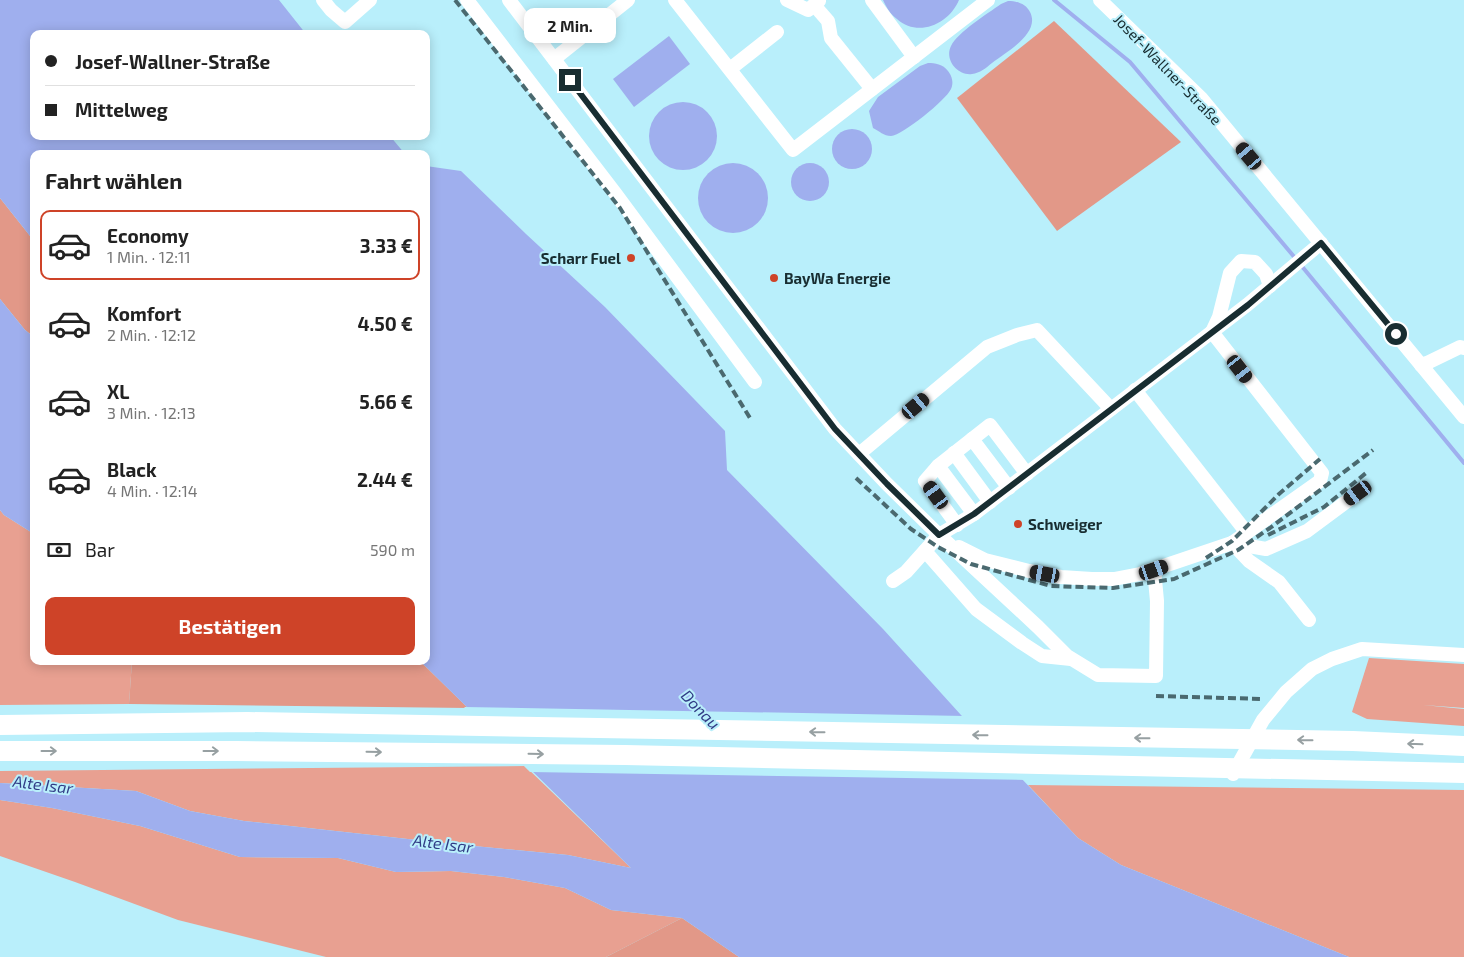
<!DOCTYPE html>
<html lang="de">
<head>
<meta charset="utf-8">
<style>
  body { margin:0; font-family:"Exo 2",sans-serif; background:#f2f2f2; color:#222; height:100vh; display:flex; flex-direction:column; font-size:19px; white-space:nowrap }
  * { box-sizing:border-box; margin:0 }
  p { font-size:16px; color:#767676 }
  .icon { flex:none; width:28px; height:28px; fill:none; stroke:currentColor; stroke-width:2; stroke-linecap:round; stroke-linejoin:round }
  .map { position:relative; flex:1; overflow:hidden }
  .side { position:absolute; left:30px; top:150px; width:400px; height:515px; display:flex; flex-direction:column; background:#fff; border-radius:10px; box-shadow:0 2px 12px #0003 }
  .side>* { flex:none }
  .hud { position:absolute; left:30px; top:30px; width:400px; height:110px; border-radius:10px; box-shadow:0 2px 12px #0003; display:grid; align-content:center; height:110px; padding:0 15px; background:#fff }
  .end { position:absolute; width:22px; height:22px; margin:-11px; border:6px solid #182d31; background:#fff; box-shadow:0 0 0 2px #fff }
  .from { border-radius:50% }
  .bubble { position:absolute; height:35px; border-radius:10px; background:#fff; box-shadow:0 2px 12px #0003; font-size:16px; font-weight:700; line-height:35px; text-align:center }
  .car { position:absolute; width:15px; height:30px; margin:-15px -8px; border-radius:6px; box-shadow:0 0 4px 1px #0007; background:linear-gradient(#222 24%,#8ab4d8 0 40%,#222 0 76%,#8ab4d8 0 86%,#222 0) }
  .hud b { display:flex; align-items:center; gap:18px; height:48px; font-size:19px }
  .hud b+b { border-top:1px solid #e0e0e0 }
  .hud i { width:12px; height:12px; background:#222 }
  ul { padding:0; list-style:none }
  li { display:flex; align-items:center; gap:15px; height:70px; margin:0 10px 8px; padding:0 5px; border:2px solid transparent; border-radius:10px }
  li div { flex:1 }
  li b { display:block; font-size:19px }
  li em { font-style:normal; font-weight:700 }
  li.current { border-color:#ce4328 }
  li>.icon { width:45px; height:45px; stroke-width:1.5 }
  h2 { padding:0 15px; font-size:22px; line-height:60px }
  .pay { display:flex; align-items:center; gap:12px; height:55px; padding:0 15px; font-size:19px }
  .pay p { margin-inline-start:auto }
  .primary-button { display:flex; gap:10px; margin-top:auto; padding:10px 15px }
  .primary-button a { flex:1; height:58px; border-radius:10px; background:#ce4328; color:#fff; font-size:20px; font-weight:700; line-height:58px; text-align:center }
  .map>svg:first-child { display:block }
</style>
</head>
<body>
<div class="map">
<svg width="1464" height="957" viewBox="0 0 1464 957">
  <rect width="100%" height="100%" fill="#b9effb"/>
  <!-- green -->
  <g fill="#e8a091">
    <path d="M0,510L4,515L34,534V661H132L129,704L0,705Z"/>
    <path d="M1369,658L1464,664V708L1423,705L1464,709V726L1367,719L1352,712Z"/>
    <path d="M525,766L631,868L568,855L453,844L244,821L190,811L136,791L0,783V771Z"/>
    <path d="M1028,785L1464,790V957H1349L1121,865L1078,838Z"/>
    <path d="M0,800L52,808L140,826L240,857L338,858L396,872L451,871L504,877L565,888L611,910L682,918L606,957H326L178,920L75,882L0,856Z"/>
  </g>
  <!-- forest -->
  <g fill="#e29888">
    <path d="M1054,21L1181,142L1057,231L957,98Z"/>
    <path d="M0,198L34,241V337L25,330L0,299Z"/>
    <path d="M132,661H420L468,708L129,704Z"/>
    <path d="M682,918L739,957H606Z"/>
  </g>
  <!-- water -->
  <g fill="#9fafee">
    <path d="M0,0H279L306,34H34V136H390L405,154H34V241L0,198Z"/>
    <path d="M883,0H959C949,24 918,38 897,19C890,14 887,8 883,0Z"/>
    <path d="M1008,1C1017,1 1026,4 1030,12C1041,33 1006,52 992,63C986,68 980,73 972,74C958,76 944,60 951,46C958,32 987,14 1001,4Z"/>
    <path d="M669,36L690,64L634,107L613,79Z"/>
    <path d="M928,63C935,63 943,64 948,71C952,76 954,83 951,89C946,100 903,135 891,136C884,136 879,131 873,128L869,111L878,97L920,66Z"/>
    <circle cx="683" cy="136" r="34"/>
    <circle cx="852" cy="149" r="20"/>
    <circle cx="810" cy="182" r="19"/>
    <circle cx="733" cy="198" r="35"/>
    <path d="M426,166L461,171L526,234L605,307L725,431L727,470L883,629L961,715L1078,838L1121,865L1349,957H739L682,918L611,910L565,888L504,877L451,871L396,872L338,858L240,857L140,826L52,808L0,800V783L136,791L190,811L244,821L453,844L568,855L631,868L420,661H426Z"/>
    <path d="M0,299L25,330L34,337V534L4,515L0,510Z"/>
  </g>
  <!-- pier -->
  <path fill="#b9effb" d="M464,707L965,716L1027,780L530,772Z"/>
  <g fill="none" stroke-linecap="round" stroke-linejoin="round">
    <!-- stream -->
    <g stroke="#9fafee" stroke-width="4">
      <path d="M1054,0L1130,62L1296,259"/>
      <path d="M1300,264L1464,463"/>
    </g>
    <!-- minor -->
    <g stroke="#fff" stroke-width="14">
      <path d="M323,0L331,10L345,22L370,0"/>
      <path d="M467,0L615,193L755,382"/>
      <path d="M509,0L835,429L887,484L939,535L1038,627L1067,656L1098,675L1156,676L1157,601L1154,569"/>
      <path d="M675,0L793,150L988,0"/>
      <path d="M787,0L808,10L819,1"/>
      <path d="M872,0L914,57"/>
      <path d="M1100,0L1201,98L1464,417"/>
      <path d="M814,5L828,21L831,38L872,89"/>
      <path d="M554,59L628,0"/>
      <path d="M730,69L777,32"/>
      <path d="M1421,365L1427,363L1460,347L1464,348"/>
      <path d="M1135,390L1247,533"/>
      <path d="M972,439L1009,488"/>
      <path d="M954,453L990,502"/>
      <path d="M859,454L987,347L1017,335L1037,330L1111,409"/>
      <path d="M938,466L974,514"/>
      <path d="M957,525L925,481L938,466L990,425L1027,474"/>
      <path d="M1232,543L1266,549L1307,531L1358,493"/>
      <path d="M1232,543L1249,561L1279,582L1309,620"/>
      <path d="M959,547L985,560L1029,571L1061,577L1092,579H1114L1140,574L1232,543L1320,481L1322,473L1212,332L1219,317L1230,273L1241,261L1255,262L1266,274L1270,286"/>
      <path d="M925,551L976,609L1022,643L1042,656L1071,659"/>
      <path d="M893,581L906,572L939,535L974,514L1247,305L1321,243"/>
      <path d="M1233,774L1263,720L1286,692L1312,669L1332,659L1362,649L1464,655"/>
    </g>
    <!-- highway -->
    <g stroke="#fff" stroke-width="20">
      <path d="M0,725L248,722L1353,741L1464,746"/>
      <path d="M0,751H236L625,755L1464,773"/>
    </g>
    <!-- rail -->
    <g stroke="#4a696f" stroke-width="4" stroke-dasharray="8 4" stroke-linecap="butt">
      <path d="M455,0L620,208L750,418"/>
      <path d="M856,478L911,529L938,547L971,564L1051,586L1113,588L1174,579L1238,550L1270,528L1373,450"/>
      <path d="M1268,535L1324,507L1366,473"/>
      <path d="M1206,558L1232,541L1279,494L1320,459"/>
      <path d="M1156,696L1263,699"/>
    </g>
  </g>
  <!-- one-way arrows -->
  <defs><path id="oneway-shaft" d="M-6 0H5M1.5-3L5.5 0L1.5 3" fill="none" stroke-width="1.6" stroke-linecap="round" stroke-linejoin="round" transform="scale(1.25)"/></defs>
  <g stroke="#97a0a2">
    <use href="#oneway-shaft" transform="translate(817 732) rotate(-179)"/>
    <use href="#oneway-shaft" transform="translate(980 735) rotate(-179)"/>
    <use href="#oneway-shaft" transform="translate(1142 738) rotate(-179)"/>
    <use href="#oneway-shaft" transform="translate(1305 740) rotate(-179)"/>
    <use href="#oneway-shaft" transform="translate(1415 744) rotate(-178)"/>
    <use href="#oneway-shaft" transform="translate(49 751)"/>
    <use href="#oneway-shaft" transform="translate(211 751)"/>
    <use href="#oneway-shaft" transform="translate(374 752) rotate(1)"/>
    <use href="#oneway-shaft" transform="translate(536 754) rotate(1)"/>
  </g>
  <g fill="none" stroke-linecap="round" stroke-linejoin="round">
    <!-- route -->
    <path stroke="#182d31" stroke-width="6" d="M570,80L835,429L887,484L939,535L974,514L1248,305L1321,243L1396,334"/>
  </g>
  <!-- markers -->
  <g fill="#ce4328" stroke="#b9effb" stroke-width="2">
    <circle cx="631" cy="258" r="5"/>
    <circle cx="774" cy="278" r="5"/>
    <circle cx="1018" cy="524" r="5"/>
  </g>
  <g text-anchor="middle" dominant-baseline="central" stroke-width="4" stroke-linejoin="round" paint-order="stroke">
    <!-- street labels -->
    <g font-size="15" fill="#182d31" stroke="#b9effb">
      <text transform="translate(1168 69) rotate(46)">Josef-Wallner-Straße</text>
    </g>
    <!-- poi labels -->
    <g font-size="15" font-weight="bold" fill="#182d31" stroke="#b9effb" text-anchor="start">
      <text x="621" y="258" text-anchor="end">Scharr Fuel</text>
      <text x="784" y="278">BayWa Energie</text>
      <text x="1028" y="524">Schweiger</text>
    </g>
    <!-- water labels -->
    <g font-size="16" font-style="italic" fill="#313c86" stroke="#b9effb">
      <text transform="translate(701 709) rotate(46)">Donau</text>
      <text transform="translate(43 784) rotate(7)">Alte Isar</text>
      <text transform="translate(443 843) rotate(7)">Alte Isar</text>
    </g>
  </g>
</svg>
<i class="end from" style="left:1396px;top:334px"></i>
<i class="end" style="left:570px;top:80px"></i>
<div class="bubble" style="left:524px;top:8px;width:92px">2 Min.</div>
<i class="car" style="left:1249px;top:156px;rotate:320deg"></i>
<i class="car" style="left:1240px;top:369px;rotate:142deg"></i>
<i class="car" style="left:916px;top:406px;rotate:50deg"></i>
<i class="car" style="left:1358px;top:493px;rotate:234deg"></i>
<i class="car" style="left:936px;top:495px;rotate:324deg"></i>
<i class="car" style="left:1154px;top:570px;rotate:71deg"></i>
<i class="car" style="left:1045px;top:574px;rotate:280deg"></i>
<div class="hud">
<b><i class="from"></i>Josef-Wallner-Straße</b>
<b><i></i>Mittelweg</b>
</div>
<section class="side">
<h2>Fahrt wählen</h2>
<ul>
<li class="current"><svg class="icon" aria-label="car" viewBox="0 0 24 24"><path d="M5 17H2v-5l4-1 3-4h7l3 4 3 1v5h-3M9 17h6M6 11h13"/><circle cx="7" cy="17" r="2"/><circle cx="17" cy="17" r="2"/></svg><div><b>Economy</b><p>1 Min. · 12:11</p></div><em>3.33 €</em></li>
<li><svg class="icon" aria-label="car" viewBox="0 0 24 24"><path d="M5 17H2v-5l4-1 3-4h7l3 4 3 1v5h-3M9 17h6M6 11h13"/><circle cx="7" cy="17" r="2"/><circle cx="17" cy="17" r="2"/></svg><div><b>Komfort</b><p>2 Min. · 12:12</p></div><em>4.50 €</em></li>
<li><svg class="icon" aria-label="car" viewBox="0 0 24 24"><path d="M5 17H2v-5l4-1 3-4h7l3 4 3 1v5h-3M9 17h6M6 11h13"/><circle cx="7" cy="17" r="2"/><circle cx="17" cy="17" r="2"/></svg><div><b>XL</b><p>3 Min. · 12:13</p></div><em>5.66 €</em></li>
<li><svg class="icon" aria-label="car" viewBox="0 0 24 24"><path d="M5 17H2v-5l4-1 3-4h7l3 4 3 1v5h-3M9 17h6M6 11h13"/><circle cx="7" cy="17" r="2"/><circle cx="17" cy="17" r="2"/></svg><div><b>Black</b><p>4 Min. · 12:14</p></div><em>2.44 €</em></li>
</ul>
<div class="pay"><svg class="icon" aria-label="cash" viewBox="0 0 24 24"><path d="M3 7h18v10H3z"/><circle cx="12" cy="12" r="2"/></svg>Bar<p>590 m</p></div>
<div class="primary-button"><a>Bestätigen</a></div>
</section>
</div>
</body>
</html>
